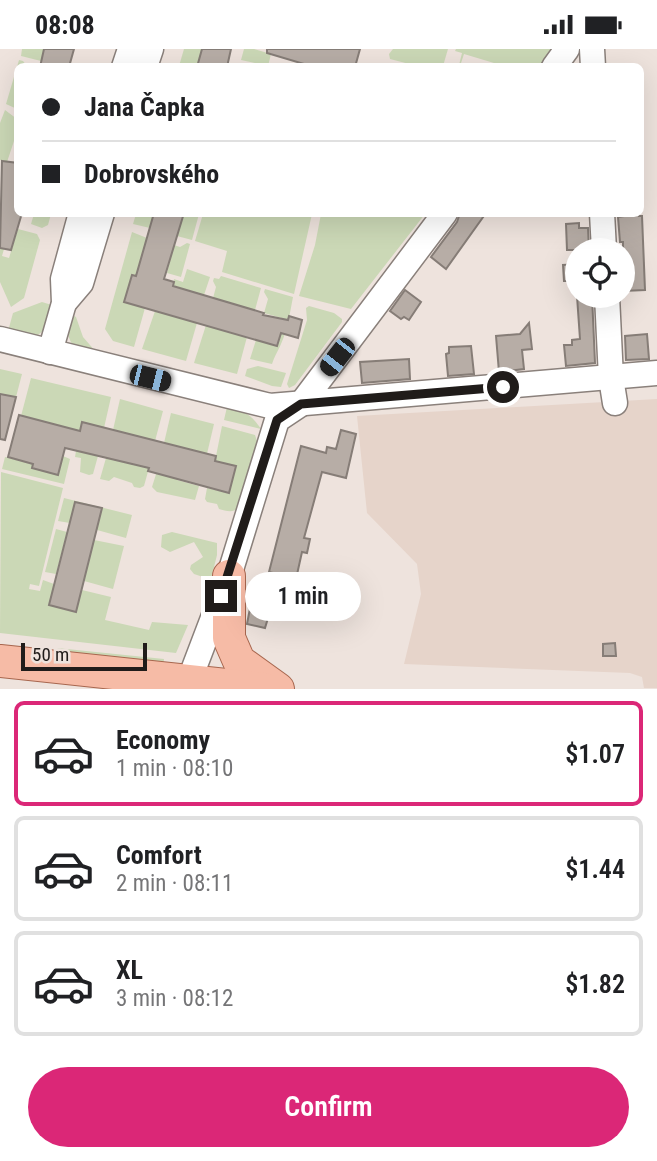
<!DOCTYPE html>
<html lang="en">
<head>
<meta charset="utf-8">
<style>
  body { margin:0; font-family:"Roboto Condensed",sans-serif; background:#f6f6f6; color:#202124; height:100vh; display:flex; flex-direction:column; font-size:26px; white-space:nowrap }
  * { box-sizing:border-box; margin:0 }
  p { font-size:23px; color:#757577 }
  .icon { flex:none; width:38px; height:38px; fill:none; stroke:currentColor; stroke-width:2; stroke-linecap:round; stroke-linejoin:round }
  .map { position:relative; height:640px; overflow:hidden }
  .panel { display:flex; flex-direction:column; background:#fff; flex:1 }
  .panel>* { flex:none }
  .guide { position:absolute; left:14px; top:14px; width:630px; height:154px; border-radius:10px; box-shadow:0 7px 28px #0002; display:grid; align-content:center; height:154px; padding:0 28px; background:#fff }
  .tools { position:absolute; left:565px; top:189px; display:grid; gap:14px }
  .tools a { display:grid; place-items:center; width:70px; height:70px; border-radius:50%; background:#fff; box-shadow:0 7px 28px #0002; font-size:35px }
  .scale { position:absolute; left:21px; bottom:18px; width:126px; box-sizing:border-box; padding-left:7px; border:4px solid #201c1a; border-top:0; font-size:19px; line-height:24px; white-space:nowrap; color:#201c1a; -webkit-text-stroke:5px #eee3dd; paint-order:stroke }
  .end { position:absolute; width:32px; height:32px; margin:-16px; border:9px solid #201c1a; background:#fff; box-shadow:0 0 0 4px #fff }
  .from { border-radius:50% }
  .bubble { position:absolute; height:49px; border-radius:24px; background:#fff; box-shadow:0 7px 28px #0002; font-size:23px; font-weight:600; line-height:49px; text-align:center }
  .car { position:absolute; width:21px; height:42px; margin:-21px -10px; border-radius:9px; box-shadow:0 0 5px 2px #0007; background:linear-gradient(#222 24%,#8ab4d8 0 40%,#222 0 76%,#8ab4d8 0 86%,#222 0) }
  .guide b { display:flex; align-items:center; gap:24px; height:66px; font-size:26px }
  .guide b+b { border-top:2px solid #e0e0e0 }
  .guide i { width:18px; height:18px; background:#202124 }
  ul { padding:12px 0 0; list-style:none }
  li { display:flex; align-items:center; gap:21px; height:105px; margin:0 14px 10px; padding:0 14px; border:4px solid #e0e0e0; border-radius:10px }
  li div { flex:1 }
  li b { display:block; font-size:26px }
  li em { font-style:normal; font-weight:600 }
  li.current { border-color:#db2777 }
  li>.icon { width:63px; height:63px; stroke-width:1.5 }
  .cta { display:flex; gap:14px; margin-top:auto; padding:14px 28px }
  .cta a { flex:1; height:80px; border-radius:42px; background:#db2777; color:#fff; font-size:28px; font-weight:600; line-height:80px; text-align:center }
  .status { display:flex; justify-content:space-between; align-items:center; height:49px; padding:0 35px; background:#fff; direction:ltr }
  .status svg { height:19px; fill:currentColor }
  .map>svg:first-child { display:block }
</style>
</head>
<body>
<div class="status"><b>08:08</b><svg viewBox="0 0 49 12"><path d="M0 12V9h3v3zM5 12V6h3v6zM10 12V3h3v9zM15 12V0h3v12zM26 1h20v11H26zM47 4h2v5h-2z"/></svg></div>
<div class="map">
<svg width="657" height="640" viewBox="0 0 657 640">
  <rect width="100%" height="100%" fill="#eee3dd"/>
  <!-- built -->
  <path fill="#e6d4ca" d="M657,350V639H644L642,628L630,624L404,615L421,545L417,515L367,464L357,367Z"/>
  <!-- green -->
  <g fill="#cbd8b6">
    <path d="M22,0H44L41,12L21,7Z"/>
    <path d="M184,0H202L197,17H179Z"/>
    <path d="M244,0H254L271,5L268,17L241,11Z"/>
    <path d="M393,0H448L443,17H417L390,10L389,5Z"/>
    <path d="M456,0H559L545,17H494V14L464,5L460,17L451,18L452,14L459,16L462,4L455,2Z"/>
    <path d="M19,11L23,12L27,17L18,18L17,60L6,55Z"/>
    <path d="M5,61L17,70V92H14L7,113L0,111V74Z"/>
    <path d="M34,165H51L48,176L42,179L31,175Z"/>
    <path d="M136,165H154L150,179L133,175Z"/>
    <path d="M179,165H199L192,191L177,187L183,166Z"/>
    <path d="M203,165H312L294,245L222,223L227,202L195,192Z"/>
    <path d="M321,165V164L425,165L351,260L299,247L315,196Z"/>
    <path d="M18,180L37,185L40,191L24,249L11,258L0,233V199L4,200L2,207L9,209Z"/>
    <path d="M132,183L147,189L136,227L132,226L124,252L145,259L134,298L113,292L105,280Z"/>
    <path d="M187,194L190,195L181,228L167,224L174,196L180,198Z"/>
    <path d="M187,220L210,228L204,246L173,237L174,230L183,233Z"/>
    <path d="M221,227L261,239L255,261L213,249L216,238L213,232L214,229L219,230Z"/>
    <path d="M265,240L293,248C290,263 288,280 281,295C278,302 275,306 272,315L250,310L256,291L277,297L285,270L264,264L268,250L264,243Z"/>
    <path d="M42,253L55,257C41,289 43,290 7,286L13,264Z"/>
    <path d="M309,257L334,264L342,270V273L295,336L289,339L287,335L307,271L306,259Z"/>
    <path d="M155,262L197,274L186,312L142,300Z"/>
    <path d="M69,264L76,268L83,288L96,303L76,301C67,289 65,279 69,264Z"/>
    <path d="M206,276L247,288L237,325L194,314Z"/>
    <path d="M258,317L286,324L281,338L272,337L245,327L247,320Z"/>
    <path d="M0,320L22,325L16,348L0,345Z"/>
    <path d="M31,329L111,348L104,379L82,373L80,382L16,386Z"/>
    <path d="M120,350L163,362L155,392L113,381Z"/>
    <path d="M227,358C243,361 252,366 261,380L224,371Z"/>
    <path d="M171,364L214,375L206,409L164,394Z"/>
    <path d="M222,377L255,386L257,392L239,457C235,465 226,462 219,460L217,455L207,453L205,450L207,439L228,444L236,418L215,412Z"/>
    <path d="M76,402L98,407L93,425L89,426L80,423L81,409L75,408Z"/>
    <path d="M63,407L70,410L64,435L2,420L5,408L33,415V419L58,426Z"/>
    <path d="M106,409L149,419L144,437L140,439L134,438L132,434L114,428L109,432L100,430Z"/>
    <path d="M157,422L178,427L177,431L199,437L195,451L157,443L152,438Z"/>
    <path d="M1,423L63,439L39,537L30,535L29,540L40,542L43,531L54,535L49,556L75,563L82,541L111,548L105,571L149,581L152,573L188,576L176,604L0,584Z"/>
    <path d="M64,449L132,466L126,489L97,481L101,459L75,453L70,474L58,472Z"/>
    <path d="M56,480L67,483L56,525L45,523Z"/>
    <path d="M172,483L217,494V506L209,538L205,537L202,543L206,529L194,525L190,520L191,516L203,508L194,493L170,503L161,498L162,486Z"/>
    <path d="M94,491L124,497L113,540L84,532Z"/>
    <path d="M57,599L164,610L163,618L88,611Z"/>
  </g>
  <!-- building -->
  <g fill="#b7ada6" stroke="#867d77" stroke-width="2">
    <path d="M44,0H74L69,18H40Z"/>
    <path d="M202,0H231L227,18H197Z"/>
    <path d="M267,0H360L355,18H314L267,4Z"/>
    <path d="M2,112L18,114V164H22L11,201L0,199Z"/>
    <path d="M154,164H184L164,230L174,233L173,237L264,264L263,266L288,271L289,267L302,271L298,289L281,284L277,297L124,253L132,226L136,227Z"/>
    <path d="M460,164H486L446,220L431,208L457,173Z"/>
    <path d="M625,164H639V167H642L645,241L623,242V193H620L618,168L625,167Z"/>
    <path d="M579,174V179H588L589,201H567L566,175Z"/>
    <path d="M578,215V232H564L563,216Z"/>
    <path d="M405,241L421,253L409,271L404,268L401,270L390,262Z"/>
    <path d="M577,247H592L595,314L566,317L564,296H572V291L580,290Z"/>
    <path d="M529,274L532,300L522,301L524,320L499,323L496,287L520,285Z"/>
    <path d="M647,285L649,310L626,311L625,287Z"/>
    <path d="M471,297L474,325L448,327L446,305L449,304V298Z"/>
    <path d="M409,310L410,330L362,334L360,313Z"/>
    <path d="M0,345L16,348L5,391L0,390Z"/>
    <path d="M19,366L80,382L82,373L216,407L215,412L236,417L229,444L148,422L149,419L65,399L58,426L32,419L33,415L8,408Z"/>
    <path d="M341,381L356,385L346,429L322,423L304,489L310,490L307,504L302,503L296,530L269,523L301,397L326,404L327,398L336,400Z"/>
    <path d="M75,453L102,459L76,563L49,556Z"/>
    <path d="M297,530L340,541L337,553L293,543Z"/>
    <path d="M251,554L271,559L265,579L247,575Z"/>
    <path d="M615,594L616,607H603V595Z"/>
  </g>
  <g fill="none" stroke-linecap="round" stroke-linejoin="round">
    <!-- minor casing -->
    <g stroke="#8a807b" stroke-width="27">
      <g id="minor">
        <path d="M592,0L593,18"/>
        <path d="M124,18L130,0"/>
        <path d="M145,18L151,0"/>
        <path d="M554,18L567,0"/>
        <path d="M602,164L604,201"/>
        <path d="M607,247L611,329L615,354"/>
        <path d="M64,254L81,234L102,164"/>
        <path d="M0,290L270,357L657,324"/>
        <path d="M50,303L64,254L63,230L81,164"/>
        <path d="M186,640L229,527L277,371L301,355L445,164"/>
      </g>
    </g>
    <!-- major casing -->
    <g stroke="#a7664e" stroke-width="34">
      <g id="major">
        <path d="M229,527V589L239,612L278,640"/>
        <path d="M0,612L264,640"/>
      </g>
    </g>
    <!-- minor -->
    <use href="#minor" stroke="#fff" stroke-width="24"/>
    <!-- major -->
    <use href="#major" stroke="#f6bba6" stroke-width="32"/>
  </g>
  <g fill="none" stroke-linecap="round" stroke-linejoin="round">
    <!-- route -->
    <path stroke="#201c1a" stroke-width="9" d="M221,547L277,371L301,355L503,338"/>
  </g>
</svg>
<div class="tools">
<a><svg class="icon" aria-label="locate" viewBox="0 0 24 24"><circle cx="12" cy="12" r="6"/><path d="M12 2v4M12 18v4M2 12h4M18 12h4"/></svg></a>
</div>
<div class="scale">50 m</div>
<i class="end from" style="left:503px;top:338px"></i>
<i class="end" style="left:221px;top:547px"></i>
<div class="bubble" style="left:245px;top:523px;width:116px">1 min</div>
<i class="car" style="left:337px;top:308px;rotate:218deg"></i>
<i class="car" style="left:150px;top:329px;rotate:104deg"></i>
<div class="guide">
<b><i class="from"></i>Jana Čapka</b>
<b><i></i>Dobrovského</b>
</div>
</div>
<section class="panel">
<ul>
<li class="current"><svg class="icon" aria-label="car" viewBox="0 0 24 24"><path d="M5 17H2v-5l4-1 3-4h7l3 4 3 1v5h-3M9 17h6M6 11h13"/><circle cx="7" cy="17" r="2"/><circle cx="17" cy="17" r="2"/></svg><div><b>Economy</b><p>1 min · 08:10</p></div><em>$1.07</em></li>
<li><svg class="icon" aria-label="car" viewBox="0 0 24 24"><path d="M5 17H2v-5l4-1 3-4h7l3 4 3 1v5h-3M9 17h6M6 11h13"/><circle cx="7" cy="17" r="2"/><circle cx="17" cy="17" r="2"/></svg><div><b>Comfort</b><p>2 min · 08:11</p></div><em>$1.44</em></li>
<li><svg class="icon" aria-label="car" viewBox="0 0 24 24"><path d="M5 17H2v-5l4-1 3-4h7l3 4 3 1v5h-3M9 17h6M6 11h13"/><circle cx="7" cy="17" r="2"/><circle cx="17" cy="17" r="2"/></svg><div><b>XL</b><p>3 min · 08:12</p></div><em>$1.82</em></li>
</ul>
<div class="cta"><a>Confirm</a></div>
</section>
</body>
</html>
